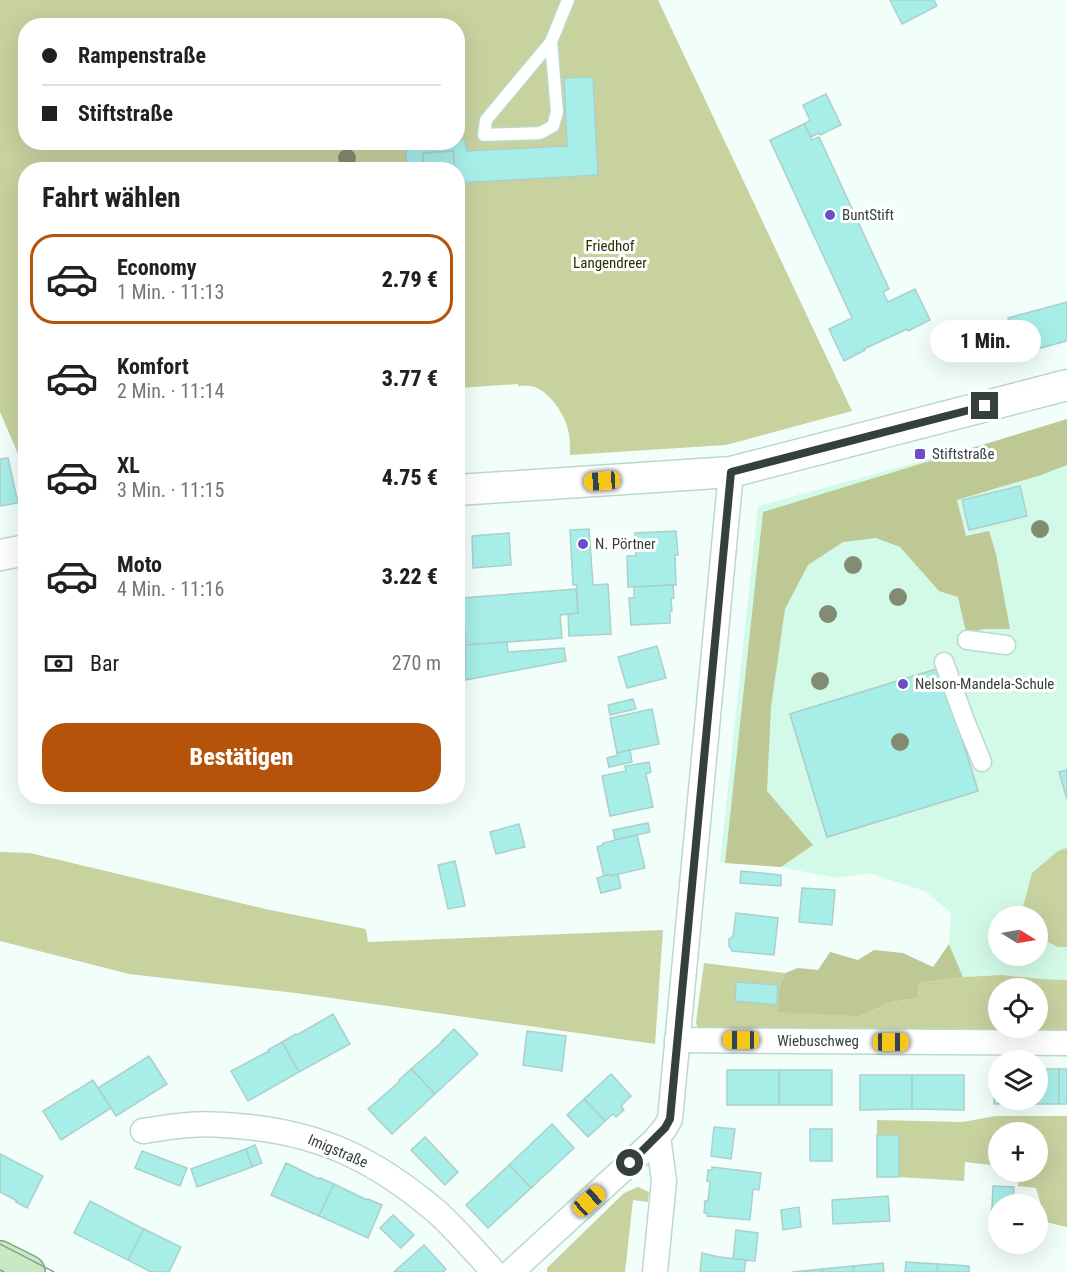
<!DOCTYPE html>
<html lang="de">
<head>
<meta charset="utf-8">
<style>
  body { margin:0; font-family:"Roboto Condensed",sans-serif; background:#f6f6f6; color:#202124; height:100vh; display:flex; flex-direction:column; font-size:22px; white-space:nowrap }
  * { box-sizing:border-box; margin:0 }
  p { font-size:20px; color:#757577 }
  .icon { flex:none; width:33px; height:33px; fill:none; stroke:currentColor; stroke-width:2; stroke-linecap:round; stroke-linejoin:round }
  .map { position:relative; flex:1; overflow:hidden }
  .details { position:absolute; left:18px; top:162px; width:447px; height:642px; display:flex; flex-direction:column; background:#fff; border-radius:24px; box-shadow:0 6px 24px #0002 }
  .details>* { flex:none }
  .guide { position:absolute; left:18px; top:18px; width:447px; height:132px; border-radius:24px; box-shadow:0 6px 24px #0002; display:grid; align-content:center; height:132px; padding:0 24px; background:#fff }
  .needle { width:39px; rotate:101deg }
  .tools { position:absolute; left:988px; top:906px; display:grid; gap:12px }
  .tools a { display:grid; place-items:center; width:60px; height:60px; border-radius:50%; background:#fff; box-shadow:0 6px 24px #0002; font-size:30px }
  .end { position:absolute; width:27px; height:27px; margin:-14px; border:8px solid #34403a; background:#fff; box-shadow:0 0 0 3px #fff }
  .from { border-radius:50% }
  .bubble { position:absolute; height:42px; border-radius:21px; background:#fff; box-shadow:0 6px 24px #0002; font-size:20px; font-weight:800; line-height:42px; text-align:center }
  .car { position:absolute; width:18px; height:36px; margin:-18px -9px; border-radius:8px; box-shadow:0 0 4px 2px #0007; background:linear-gradient(#f5c518 24%,#345 0 40%,#f5c518 0 76%,#345 0 86%,#f5c518 0) }
  .guide b { display:flex; align-items:center; gap:21px; height:57px; font-size:22px }
  .guide b+b { border-top:2px solid #e0e0e0 }
  .guide i { width:15px; height:15px; background:#202124 }
  ul { padding:0; list-style:none }
  li { display:flex; align-items:center; gap:18px; height:90px; margin:0 12px 9px; padding:0 12px; border:3px solid transparent; border-radius:24px }
  li div { flex:1 }
  li b { display:block; font-size:22px }
  li em { font-style:normal; font-weight:800 }
  li.current { border-color:#b45309 }
  li>.icon { width:54px; height:54px; stroke-width:1.5 }
  h2 { padding:0 24px; font-size:27px; line-height:72px }
  .pay { display:flex; align-items:center; gap:15px; height:66px; padding:0 24px; font-size:22px }
  .pay p { margin-inline-start:auto }
  .action { display:flex; gap:12px; margin-top:auto; padding:12px 24px }
  .action a { flex:1; height:69px; border-radius:24px; background:#b45309; color:#fff; font-size:24px; font-weight:800; line-height:69px; text-align:center }
  .map>svg:first-child { display:block }
</style>
</head>
<body>
<div class="map">
<svg width="1067" height="1272" viewBox="0 0 1067 1272">
  <rect width="100%" height="100%" fill="#f2fef9"/>
  <!-- built -->
  <path fill="#d3fae8" fill-rule="evenodd" d="M1067,421V980L1041,979L1002,975L963,977L949,944L951,913L925,891L869,873L836,878L781,867L720,862L758,506ZM999,916H1038V956H999Z"/>
  <!-- green -->
  <g fill="#c7d29f" fill-rule="evenodd">
    <path d="M0,0H658L852,411L726,445L570,455C570,445 570,435 567,426C563,412 550,394 537,388C531,385 525,386 518,386V384L458,388V170H26L25,470L0,412ZM26,26H458V142H26Z"/>
    <path d="M1067,848V947H1058L1038,937V916H1025L1023,907L1032,873L1058,851Z"/>
    <path d="M0,852L30,853L270,910L366,929L368,942L663,930L655,1044L296,993L129,974L0,941Z"/>
    <path d="M704,963L785,973L781,984L860,1016L891,1002L918,998L919,983L963,977L1002,975L1041,979L1067,980V1030L982,1032L701,1030L697,1026L696,1022ZM999,988H1038V1028H999Z"/>
    <path d="M995,1116H1067V1227L1046,1222L1036,1188L1018,1186L1019,1172H1038V1132H999V1166L965,1162L964,1181L899,1177V1135H877V1120L963,1122Z"/>
    <path d="M638,1187L649,1192L648,1202L633,1200L625,1272H547V1268L624,1193Z"/>
  </g>
  <!-- forest -->
  <g fill="#bec895">
    <path d="M1067,419V465L1041,475L957,500L966,536L989,531L996,554L1010,629H985L966,632L958,597L939,591L900,547L876,538L843,542L808,565L785,609L771,707L767,791L813,845L781,867L725,863L763,512Z"/>
    <path d="M949,944L963,977L919,983L918,998L891,1002L860,1016L777,1012L781,984L785,973L798,968L818,970L830,952L858,960L874,950L903,953L933,967Z"/>
  </g>
  <!-- building -->
  <g fill="#a7eee9" stroke="#accfcc" stroke-width="1.5" fill-rule="evenodd">
    <path d="M890,0H934L937,6L902,24Z"/>
    <path d="M593,77L598,175L458,183V170H455L453,151L423,153V166L406,168V144L458,142V140L465,139L467,151L567,146L564,78Z"/>
    <path d="M826,94L841,125L820,135L819,133L811,137L804,124L810,120L803,105Z"/>
    <path d="M804,124L812,140L819,137L889,289L883,292L888,302L915,289L930,320L908,331L907,329L864,349L865,350L844,361L829,329L852,318L770,140Z"/>
    <path d="M453,151L455,170H423V153Z"/>
    <path d="M1067,302V341L1018,354L1008,318Z"/>
    <path d="M8,458L18,503L0,506V459Z"/>
    <path d="M1020,486L1027,516L969,530L962,500Z"/>
    <path d="M589,529L593,585L608,584L611,634L569,636L568,614L578,613L577,585H573L570,530Z"/>
    <path d="M676,531L678,555H675L676,585L628,587L627,556H636L635,533Z"/>
    <path d="M509,533L511,565L473,568L472,536Z"/>
    <path d="M673,585L674,598L671,599L672,611H670V623L631,625L629,598H634V587Z"/>
    <path d="M576,589L578,613L560,615L562,638L466,645L462,598Z"/>
    <path d="M507,642L508,652L564,648L566,661L465,680L466,645Z"/>
    <path d="M657,646L666,678L627,688L618,657Z"/>
    <path d="M940,668L978,791L827,837L790,714ZM914,721L925,760L857,781L846,743Z"/>
    <path d="M940,668L978,791L827,837L790,714Z"/>
    <path d="M633,699L636,709L610,715L608,705Z"/>
    <path d="M652,709L659,744L617,753L610,718Z"/>
    <path d="M630,750L632,762L609,767L607,758L618,755L617,753Z"/>
    <path d="M649,762L651,772L646,774L653,807L610,816L602,776L626,771L625,766Z"/>
    <path d="M1067,770V799L1059,772Z"/>
    <path d="M648,823L650,832L615,840L613,830Z"/>
    <path d="M519,824L525,847L496,854L490,832Z"/>
    <path d="M637,835L645,868L611,876L610,874L604,876L597,847L603,845V843Z"/>
    <path d="M455,861L465,906L448,909L438,865Z"/>
    <path d="M741,871L781,875V886L740,883Z"/>
    <path d="M610,874L611,876L618,874L621,888L601,893L597,878Z"/>
    <path d="M802,888L835,890L832,925L799,922Z"/>
    <path d="M736,913L778,918L774,955L732,951V950L729,946V939L733,936Z"/>
    <path d="M736,982L778,985L777,1005L735,1001Z"/>
    <path d="M333,1014L350,1044L299,1072L282,1042L296,1034L297,1035Z"/>
    <path d="M454,1029L478,1054L435,1094L411,1069L443,1041H442Z"/>
    <path d="M527,1031L566,1036L562,1071L523,1065Z"/>
    <path d="M282,1042L299,1072L248,1101L231,1071L269,1051L268,1050Z"/>
    <path d="M149,1056L167,1084L116,1116L98,1088Z"/>
    <path d="M411,1069L435,1094L392,1134L368,1109L400,1081L399,1080Z"/>
    <path d="M994,1069H999V1100H1038V1069H1059V1104H994Z"/>
    <rect x="1059" y="1069" width="8" height="35"/>
    <rect x="727" y="1070" width="52" height="35"/>
    <rect x="779" y="1070" width="53" height="35"/>
    <path d="M611,1074L631,1096L621,1106L624,1110L616,1117L613,1114L605,1121L584,1099Z"/>
    <path d="M860,1075H912V1109L860,1110Z"/>
    <path d="M912,1075H964V1110L912,1109Z"/>
    <path d="M93,1080L111,1108L61,1140L43,1111Z"/>
    <path d="M584,1099L605,1121L588,1137L567,1115Z"/>
    <path d="M552,1124L574,1148L531,1188L509,1165Z"/>
    <path d="M714,1127L735,1129L731,1159L711,1156Z"/>
    <rect x="810" y="1129" width="22" height="32"/>
    <rect x="877" y="1135" width="22" height="42"/>
    <path d="M425,1137L458,1172L445,1185L411,1150Z"/>
    <path d="M255,1145L262,1163L252,1167L246,1149Z"/>
    <path d="M246,1149L252,1167L197,1187L191,1169Z"/>
    <path d="M142,1151L187,1168L180,1186L135,1168Z"/>
    <path d="M0,1154L43,1176L27,1208L16,1202L17,1201L0,1192Z"/>
    <path d="M286,1163L319,1179L320,1178L334,1184L319,1216L271,1195Z"/>
    <path d="M509,1165L531,1188L488,1228L466,1205Z"/>
    <path d="M712,1167L761,1173L759,1190L753,1189L750,1220L707,1216V1213H704L705,1201H708L710,1182L707,1181L708,1170H712Z"/>
    <path d="M334,1184L367,1200L368,1199L382,1205L368,1238L319,1216Z"/>
    <path d="M993,1186L1014,1187L1013,1204H999V1228H991Z"/>
    <path d="M888,1196L890,1221L833,1224L832,1200Z"/>
    <path d="M90,1201L144,1229L128,1260L74,1233Z"/>
    <path d="M799,1207L801,1227L783,1230L781,1210Z"/>
    <path d="M393,1215L414,1235L401,1248L380,1228Z"/>
    <path d="M144,1229L181,1247L169,1272H151L128,1260Z"/>
    <path d="M736,1230L758,1233L755,1261L733,1259Z"/>
    <path d="M424,1245L446,1269L443,1272H394Z"/>
    <path d="M702,1253L719,1257L746,1260L744,1272H700Z"/>
    <path d="M906,1262L938,1264L937,1272H905Z"/>
    <path d="M883,1263L884,1272H853V1266Z"/>
    <path d="M938,1264L969,1266V1272H937Z"/>
    <path d="M853,1266V1272H823L822,1269Z"/>
    <path d="M822,1269L823,1272H792Z"/>
  </g>
  <g fill="none" stroke-linecap="round" stroke-linejoin="round">
    <!-- service casing -->
    <g stroke="#bbd9cb" stroke-width="15">
      <path id="service" d="M551,42L557,112L553,126L540,133L484,135L486,120L551,42L568,0"/>
    </g>
    <!-- pedestrian casing -->
    <g stroke="#bbd9cb" stroke-width="21">
      <g id="pedestrian">
        <path d="M967,640L1006,645"/>
        <path d="M944,662L964,718L982,762"/>
      </g>
    </g>
    <!-- minor casing -->
    <g stroke="#bbd9cb" stroke-width="27">
      <g id="minor">
        <path d="M677,1040L1067,1043"/>
        <path d="M143,1131C158,1129 173,1126 189,1125C208,1123 229,1125 248,1127C325,1135 378,1162 437,1212C457,1230 475,1252 494,1272"/>
        <path d="M511,1272L655,1140L665,1128L670,1119L731,472"/>
        <path d="M655,1272L664,1181L658,1136"/>
      </g>
    </g>
    <!-- tertiary casing -->
    <g stroke="#bbd9cb" stroke-width="33">
      <g id="tertiary">
        <path d="M458,490L731,472L1067,385"/>
        <path d="M0,555L26,550"/>
      </g>
    </g>
    <!-- primary casing -->
    <g stroke="#7ca479" stroke-width="36">
      <path id="primary" d="M0,1258L28,1272"/>
    </g>
    <!-- service -->
    <use href="#service" stroke="#fff" stroke-width="12"/>
    <!-- pedestrian -->
    <use href="#pedestrian" stroke="#fff" stroke-width="18"/>
    <!-- minor -->
    <use href="#minor" stroke="#fff" stroke-width="24"/>
    <!-- tertiary -->
    <use href="#tertiary" stroke="#fff" stroke-width="30"/>
    <!-- primary -->
    <use href="#primary" stroke="#c7e9c3" stroke-width="33"/>
    <!-- tram -->
    <g stroke="#929e99" stroke-width="1.5">
      <path d="M0,1244L54,1272"/>
      <path d="M0,1270L4,1272"/>
    </g>
  </g>
  <!-- trees -->
  <g fill="#838c73">
    <circle cx="347" cy="158" r="9"/>
    <circle cx="1040" cy="529" r="9"/>
    <circle cx="853" cy="565" r="9"/>
    <circle cx="898" cy="597" r="9"/>
    <circle cx="828" cy="614" r="9"/>
    <circle cx="820" cy="681" r="9"/>
    <circle cx="900" cy="742" r="9"/>
  </g>
  <g fill="none" stroke-linecap="round" stroke-linejoin="round">
    <!-- route -->
    <path stroke="#34403a" stroke-width="8" d="M630,1163L665,1128L670,1119L731,472L985,406"/>
  </g>
  <!-- markers -->
  <g fill="#6a4dc7" stroke="#fff" stroke-width="2">
    <circle cx="830" cy="215" r="6"/>
    <rect x="914" y="448" width="12" height="12" rx="3"/>
    <circle cx="583" cy="544" r="6"/>
    <circle cx="903" cy="684" r="6"/>
  </g>
  <g text-anchor="middle" dominant-baseline="central" stroke-width="6" stroke-linejoin="round" paint-order="stroke">
    <!-- poi labels -->
    <g font-size="15" fill="#34403a" stroke="#fff" text-anchor="start">
      <text x="842" y="215">BuntStift</text>
      <text x="932" y="454">Stiftstraße</text>
      <text x="595" y="544">N. Pörtner</text>
      <text x="915" y="684">Nelson-Mandela-Schule</text>
    </g>
    <!-- park labels -->
    <g font-size="15" fill="#292f06" stroke="#fff">
      <text x="610" y="246">Friedhof<tspan x="610" dy="17">Langendreer</tspan></text>
    </g>
    <!-- street labels -->
    <g font-size="15" fill="#34403a" stroke="#fff">
      <text x="818" y="1041">Wiebuschweg</text>
      <text transform="translate(338 1151) rotate(23)">Imigstraße</text>
    </g>
  </g>
</svg>
<div class="tools">
<a><svg class="needle" viewBox="-14 -14 28 28"><path d="M0-13l5 13h-10z" fill="#e53935"/><path d="M0 13l5-13h-10z" fill="#757577"/></svg></a>
<a><svg class="icon" aria-label="locate" viewBox="0 0 24 24"><circle cx="12" cy="12" r="6"/><path d="M12 2v4M12 18v4M2 12h4M18 12h4"/></svg></a>
<a><svg class="icon" aria-label="layers" viewBox="0 0 24 24"><path d="M12 4l9 5-9 5-9-5zM3 14l9 5 9-5"/></svg></a>
<a>+</a>
<a>−</a>
</div>
<i class="end from" style="left:630px;top:1163px"></i>
<i class="end" style="left:985px;top:406px"></i>
<div class="bubble" style="left:930px;top:320px;width:111px">1 Min.</div>
<i class="car" style="left:602px;top:481px;rotate:266deg"></i>
<i class="car" style="left:741px;top:1040px;rotate:270deg"></i>
<i class="car" style="left:891px;top:1042px;rotate:90deg"></i>
<i class="car" style="left:589px;top:1201px;rotate:48deg"></i>
<div class="guide">
<b><i class="from"></i>Rampenstraße</b>
<b><i></i>Stiftstraße</b>
</div>
<section class="details">
<h2>Fahrt wählen</h2>
<ul>
<li class="current"><svg class="icon" aria-label="car" viewBox="0 0 24 24"><path d="M5 17H2v-5l4-1 3-4h7l3 4 3 1v5h-3M9 17h6M6 11h13"/><circle cx="7" cy="17" r="2"/><circle cx="17" cy="17" r="2"/></svg><div><b>Economy</b><p>1 Min. · 11:13</p></div><em>2.79 €</em></li>
<li><svg class="icon" aria-label="car" viewBox="0 0 24 24"><path d="M5 17H2v-5l4-1 3-4h7l3 4 3 1v5h-3M9 17h6M6 11h13"/><circle cx="7" cy="17" r="2"/><circle cx="17" cy="17" r="2"/></svg><div><b>Komfort</b><p>2 Min. · 11:14</p></div><em>3.77 €</em></li>
<li><svg class="icon" aria-label="car" viewBox="0 0 24 24"><path d="M5 17H2v-5l4-1 3-4h7l3 4 3 1v5h-3M9 17h6M6 11h13"/><circle cx="7" cy="17" r="2"/><circle cx="17" cy="17" r="2"/></svg><div><b>XL</b><p>3 Min. · 11:15</p></div><em>4.75 €</em></li>
<li><svg class="icon" aria-label="car" viewBox="0 0 24 24"><path d="M5 17H2v-5l4-1 3-4h7l3 4 3 1v5h-3M9 17h6M6 11h13"/><circle cx="7" cy="17" r="2"/><circle cx="17" cy="17" r="2"/></svg><div><b>Moto</b><p>4 Min. · 11:16</p></div><em>3.22 €</em></li>
</ul>
<div class="pay"><svg class="icon" aria-label="cash" viewBox="0 0 24 24"><path d="M3 7h18v10H3z"/><circle cx="12" cy="12" r="2"/></svg>Bar<p>270 m</p></div>
<div class="action"><a>Bestätigen</a></div>
</section>
</div>
</body>
</html>
